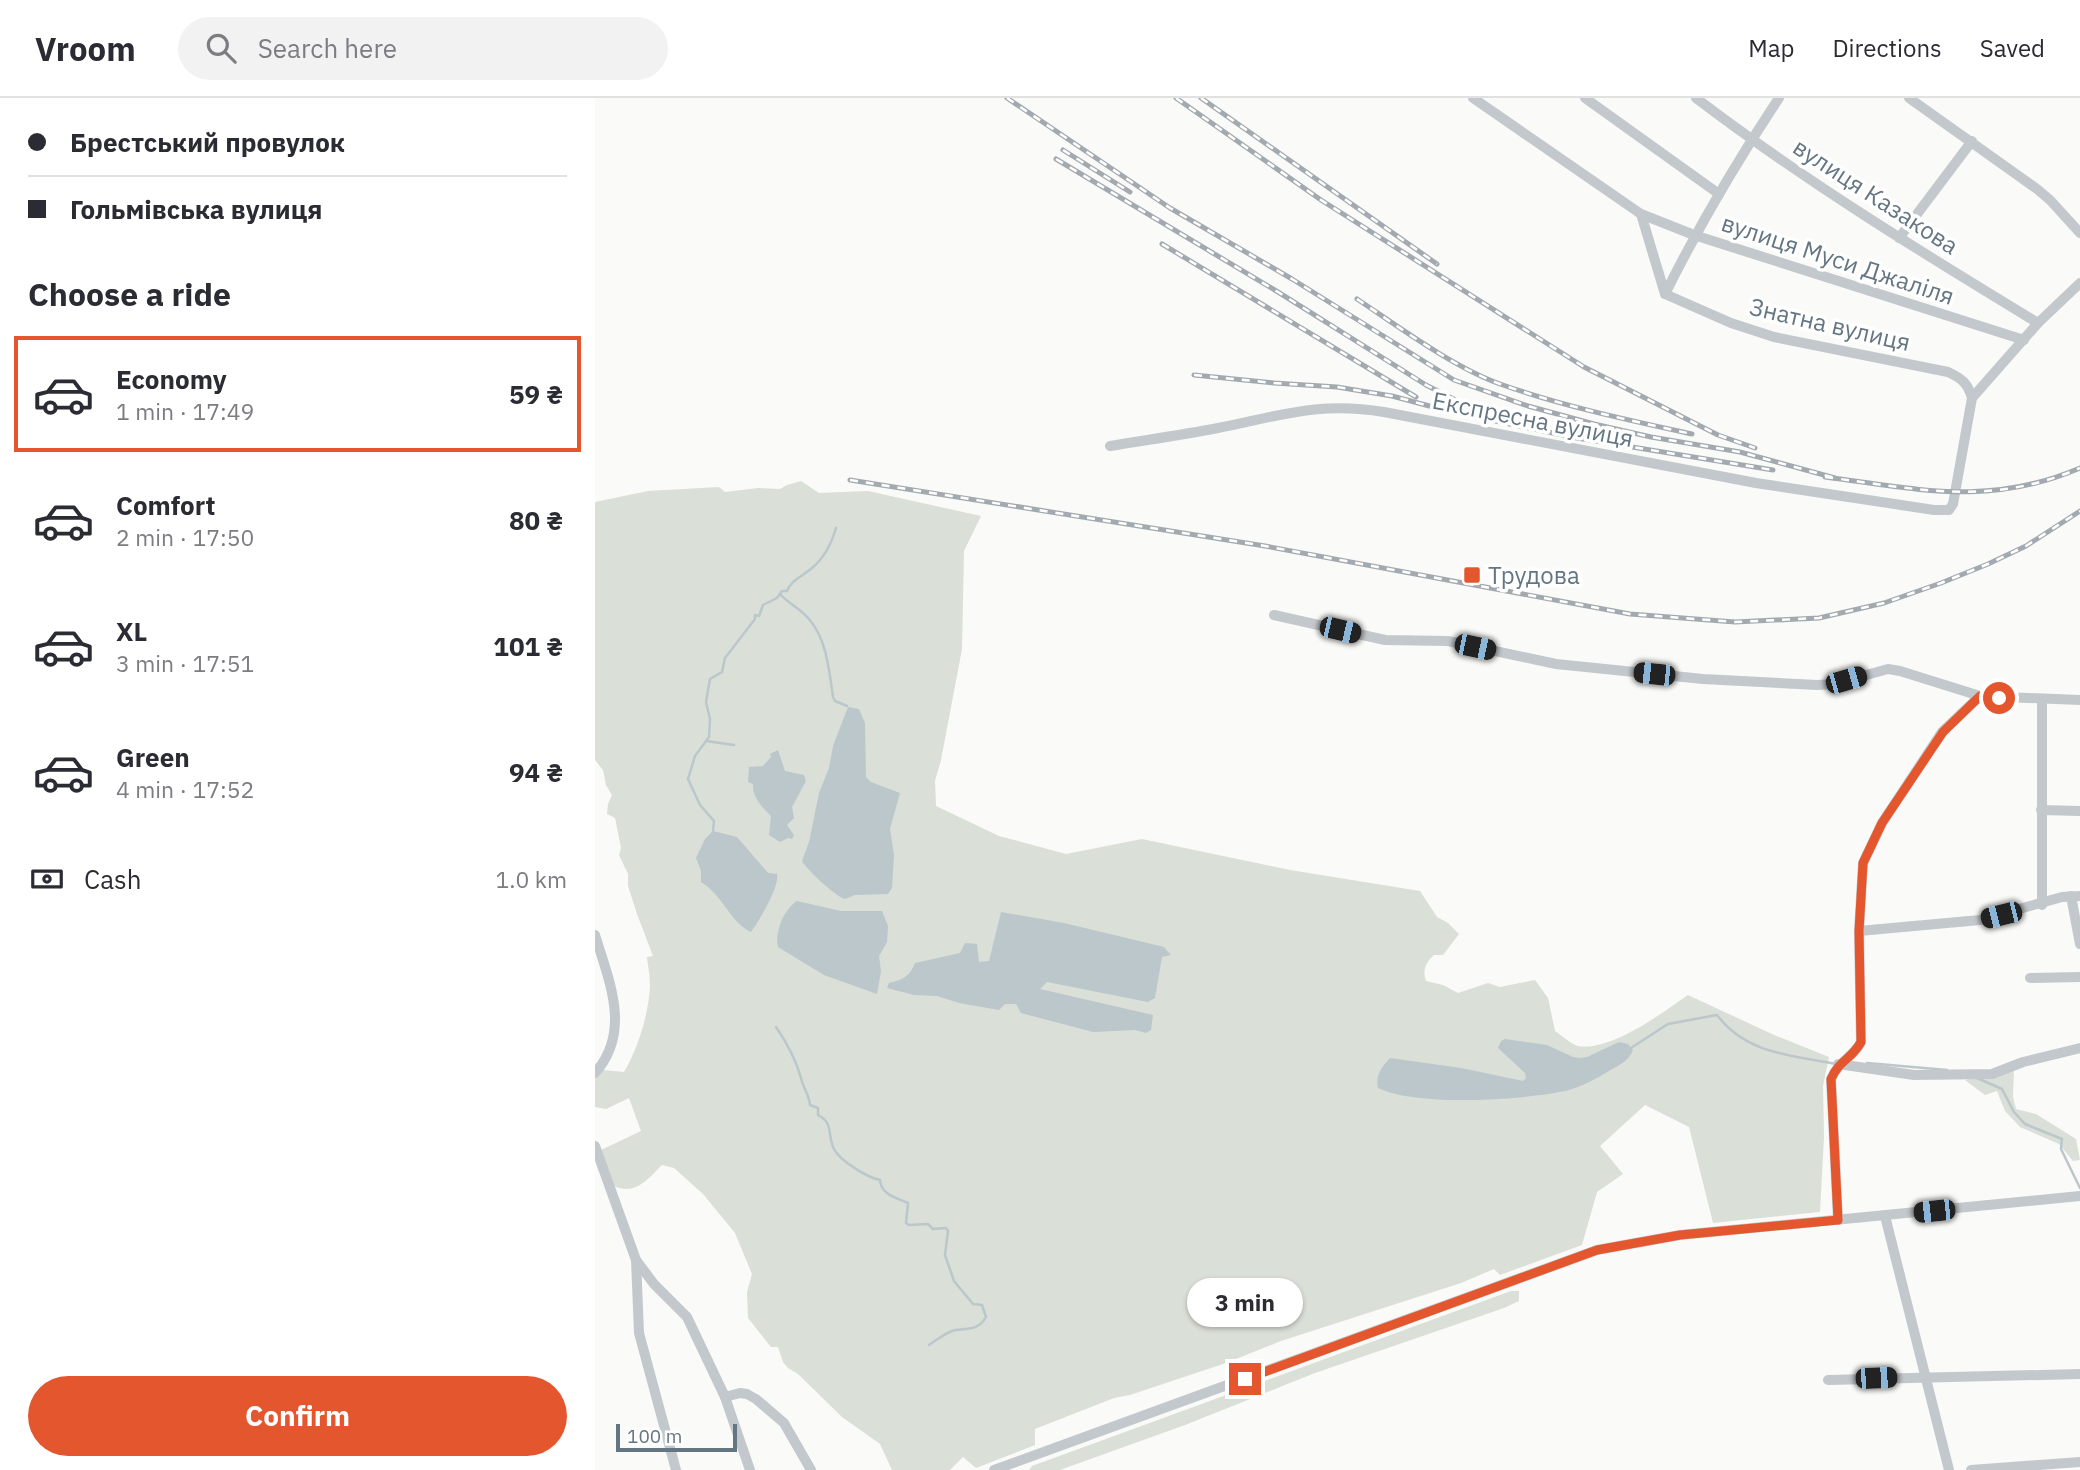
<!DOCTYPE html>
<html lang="en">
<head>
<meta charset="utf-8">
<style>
  body { margin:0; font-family:"IBM Plex Sans",sans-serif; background:#f2f2f3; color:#2b2b33; height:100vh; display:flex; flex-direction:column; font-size:26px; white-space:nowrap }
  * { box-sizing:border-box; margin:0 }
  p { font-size:23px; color:#7c7c81 }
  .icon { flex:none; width:38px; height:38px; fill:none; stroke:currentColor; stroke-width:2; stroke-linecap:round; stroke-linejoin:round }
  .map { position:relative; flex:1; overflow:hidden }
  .panel { display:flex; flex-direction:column; background:#fff; width:595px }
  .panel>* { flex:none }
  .banner { display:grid; align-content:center; height:154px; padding:0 28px; background:#fff }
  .scale { position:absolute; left:21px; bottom:18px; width:121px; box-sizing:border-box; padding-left:7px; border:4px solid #657683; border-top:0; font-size:19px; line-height:24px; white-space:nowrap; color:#657683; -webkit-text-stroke:5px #fff; paint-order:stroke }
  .end { position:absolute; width:32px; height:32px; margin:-16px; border:9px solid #e4572e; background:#fff; box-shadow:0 0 0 4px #fff }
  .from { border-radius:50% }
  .bubble { position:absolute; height:49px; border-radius:24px; background:#fff; box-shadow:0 2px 5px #0004; font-size:23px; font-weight:700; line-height:49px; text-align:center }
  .car { position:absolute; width:21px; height:42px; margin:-21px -10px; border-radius:9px; box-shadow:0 0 5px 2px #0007; background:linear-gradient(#222 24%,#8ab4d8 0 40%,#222 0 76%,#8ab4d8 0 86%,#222 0) }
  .banner b { display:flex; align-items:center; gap:24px; height:66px; font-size:26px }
  .banner b+b { border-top:2px solid #e1e1e2 }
  .banner i { width:18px; height:18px; background:#2b2b33 }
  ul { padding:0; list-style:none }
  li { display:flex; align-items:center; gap:21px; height:116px; margin:0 14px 10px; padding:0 14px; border:4px solid transparent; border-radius:0px }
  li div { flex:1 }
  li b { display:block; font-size:26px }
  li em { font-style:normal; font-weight:700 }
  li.current { border-color:#e4572e }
  li>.icon { width:63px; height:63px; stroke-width:1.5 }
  h2 { padding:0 28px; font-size:32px; line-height:84px }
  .pay { display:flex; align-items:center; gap:18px; height:77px; padding:0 28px; font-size:26px }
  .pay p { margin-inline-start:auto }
  .button { display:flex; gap:14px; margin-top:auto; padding:14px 28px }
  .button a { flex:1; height:80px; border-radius:42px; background:#e4572e; color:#fff; font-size:28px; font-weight:700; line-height:80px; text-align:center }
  header { display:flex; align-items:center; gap:42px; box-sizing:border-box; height:98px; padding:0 35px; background:#fff; border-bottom:2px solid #e1e1e2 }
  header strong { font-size:33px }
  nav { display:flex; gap:38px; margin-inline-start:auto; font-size:24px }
  .search { width:490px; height:63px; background:#f2f2f3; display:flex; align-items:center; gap:18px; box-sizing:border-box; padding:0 24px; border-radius:38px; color:#7c7c81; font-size:26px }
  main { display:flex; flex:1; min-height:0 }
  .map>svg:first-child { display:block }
</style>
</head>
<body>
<header>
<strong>Vroom</strong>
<div class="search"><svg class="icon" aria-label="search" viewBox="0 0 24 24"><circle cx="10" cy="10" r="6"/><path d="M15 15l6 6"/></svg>Search here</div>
<nav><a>Map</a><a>Directions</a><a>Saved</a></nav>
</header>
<main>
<section class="panel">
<div class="banner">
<b><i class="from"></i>Брестський провулок</b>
<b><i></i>Гольмівська вулиця</b>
</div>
<h2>Choose a ride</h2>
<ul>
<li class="current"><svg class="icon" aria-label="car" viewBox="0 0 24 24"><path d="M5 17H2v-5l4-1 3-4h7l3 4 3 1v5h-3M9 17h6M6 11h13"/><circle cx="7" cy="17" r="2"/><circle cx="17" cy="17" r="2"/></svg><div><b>Economy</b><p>1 min · 17:49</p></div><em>59 ₴</em></li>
<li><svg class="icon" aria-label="car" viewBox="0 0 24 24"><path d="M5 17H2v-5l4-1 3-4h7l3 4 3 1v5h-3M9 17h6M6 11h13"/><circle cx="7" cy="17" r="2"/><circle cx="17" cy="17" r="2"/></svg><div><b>Comfort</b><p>2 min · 17:50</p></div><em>80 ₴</em></li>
<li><svg class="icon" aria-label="car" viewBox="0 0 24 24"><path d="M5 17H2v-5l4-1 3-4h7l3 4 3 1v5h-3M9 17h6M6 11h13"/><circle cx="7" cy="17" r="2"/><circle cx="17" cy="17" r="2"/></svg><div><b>XL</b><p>3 min · 17:51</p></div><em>101 ₴</em></li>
<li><svg class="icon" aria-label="car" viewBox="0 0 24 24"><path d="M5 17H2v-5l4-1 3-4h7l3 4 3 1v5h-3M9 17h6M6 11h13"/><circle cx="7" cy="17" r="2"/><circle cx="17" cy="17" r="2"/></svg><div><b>Green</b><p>4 min · 17:52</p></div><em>94 ₴</em></li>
</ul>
<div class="pay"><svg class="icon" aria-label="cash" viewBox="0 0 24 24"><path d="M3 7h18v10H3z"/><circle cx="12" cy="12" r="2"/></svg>Cash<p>1.0 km</p></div>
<div class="button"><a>Confirm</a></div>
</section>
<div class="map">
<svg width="1485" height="1372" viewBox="0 0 1485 1372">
  <rect width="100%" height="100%" fill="#fafaf8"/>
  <!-- green -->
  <g fill="#dadfd7">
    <path d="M206,383L224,395L273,393L386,418L369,453L367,551L346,662L340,683L341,708L404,738L471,756L547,741L695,772L825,793L842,819L853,825L864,836L848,857H839C831,864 827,872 831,883L848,887L863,895L893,885L905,889L940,882L953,900L960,933C966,937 976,946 983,948C1015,954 1069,914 1093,897L1179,937L1234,959L1228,988L1229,1039L1225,1114L1118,1125L1094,1029L1050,1007L1005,1048L1028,1076L1002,1094L987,1147L905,1177L899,1171L866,1185L686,1243L631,1265L535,1297L519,1300L440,1331V1347L381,1370L368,1359L355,1372H297L285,1346L247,1319L203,1276L193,1270L188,1264L183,1249H176L153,1220L152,1194L157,1176L140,1135L108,1096L79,1070L67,1067C53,1081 40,1098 19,1088L6,1052L46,1033L34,1000L11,1011L0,1009V980L8,972L29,974C43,950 54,916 55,887C55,878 53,868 52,859L58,858L42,816L33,788V776L24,757L26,750L20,720L12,716L13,706L17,697L11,687L8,672L0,662V404L53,393L124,389L130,394L163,390L185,391L192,387Z"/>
    <path d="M1419,972L1418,999L1421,1011L1441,1016L1481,1041L1485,1062L1478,1063L1464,1046L1425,1029L1410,1013L1402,993L1390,997L1370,982Z"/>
    <path d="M916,1193H924V1203L909,1210L720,1275L590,1327L465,1372H434L437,1368Z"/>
  </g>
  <!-- water -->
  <g fill="#bbc7cb">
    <path d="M253,609L264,611L270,625L271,679L276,684L305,695L295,731L299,757L297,790L293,796L260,797L250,801C240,798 212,772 207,763L214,744L224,695L234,670L238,648Z"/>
    <path d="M183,652L190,673L209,677L211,683L197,709L199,720L192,727L199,737L197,741L193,740L185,744L174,737L176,718C167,709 157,699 158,686L153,684L154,669L168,668L176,659L175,656Z"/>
    <path d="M118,733L142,739L173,775L182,776C185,788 164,823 156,834C135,824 127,796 106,784V773L101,760L110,741Z"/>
    <path d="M202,803L246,813H287L293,828L292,844L284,858L286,873L282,896L229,877L183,849C180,834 188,812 202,803Z"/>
    <path d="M406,814L469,825L569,849L576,857L567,859L560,900L553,904L452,884L445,891L558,917L556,932L551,935L540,932L498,934L426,915L421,906H410L404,912L364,905L342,898L319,897L292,890L294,885C308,882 315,878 320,865L365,855L370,845L382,846L384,864L394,863Z"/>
    <path d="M910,941L952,947L978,959L985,960L992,959L1024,944L1033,946L1038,952C1034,963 1024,967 1014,973C1000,981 987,989 970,993C926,1002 823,1009 783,990C780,977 787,969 795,960L866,970L928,983L931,980L930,975L903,950L906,943Z"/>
  </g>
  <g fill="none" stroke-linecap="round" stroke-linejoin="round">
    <!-- stream -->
    <g stroke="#bbc7cb" stroke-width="2.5">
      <path d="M185,496C194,506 206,511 214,521C232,542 234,572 238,599L240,603L252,608"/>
      <path d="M111,643L139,647"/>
      <path d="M118,733L119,723L105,707L93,681L100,658L114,639L115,621L111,604L115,581L127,574L130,560L160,521V517L164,518L168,507L182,500L187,493H192C196,482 208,478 217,470C229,460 237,444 241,430"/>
      <path d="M181,929C192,945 201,962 206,980C208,990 214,996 215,1007L223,1010V1017C239,1025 232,1037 239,1051C244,1062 273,1080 285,1082C286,1097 302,1100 313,1105L311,1125L314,1127L333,1126L338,1131L351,1130L353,1133L350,1157L359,1183L378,1206L387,1207L391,1219C383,1233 373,1230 360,1232C351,1234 342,1242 334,1247"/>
      <path d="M1036,950L1073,926L1122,917C1151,956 1196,957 1241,966"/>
      <path d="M1272,965L1352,972"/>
      <path d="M1382,980L1407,991L1419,1014L1430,1026L1467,1041L1466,1051L1485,1090"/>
    </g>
    <!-- street -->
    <g stroke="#c3c8cc" stroke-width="10">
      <path d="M990,0L1124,96"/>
      <path d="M1101,0C1210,83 1326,154 1443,225"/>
      <path d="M1314,0L1442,91L1455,102L1485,135"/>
      <path d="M1046,116L1099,137L1429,242"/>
      <path d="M1304,140L1377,43"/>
      <path d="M1070,196C1104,128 1142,63 1184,0"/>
      <path d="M1377,300L1443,225L1485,185"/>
      <path d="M515,348C551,342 587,337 623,330C684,318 724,303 789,314L1161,385L1339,412H1354L1358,406L1377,300C1373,285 1366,280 1353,274L1179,239L1136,225L1070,196L1046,116L878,0"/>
      <path d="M679,517L790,542L853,543L961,566L1108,581L1222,587L1239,586L1293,571L1305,573L1385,598L1485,602"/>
      <path d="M1447,601V807"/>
      <path d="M1446,712L1485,713"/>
      <path d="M1476,798L1485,846"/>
      <path d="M1264,833L1385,822L1467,799L1485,798"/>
      <path d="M0,837C14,883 37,933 0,975"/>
      <path d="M1435,880L1485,879"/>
      <path d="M1243,966L1319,977L1397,976L1428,964L1485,950"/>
      <path d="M0,1048L41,1162L44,1235L81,1372"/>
      <path d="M1290,1118L1354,1372"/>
      <path d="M1243,1122L1236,981C1245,961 1256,962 1266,944L1264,833L1268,765L1287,725L1347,634L1385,598"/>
      <path d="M41,1162L59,1186L92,1219L130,1299L155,1372"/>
      <path d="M1233,1282L1485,1276"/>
      <path d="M130,1299L145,1295L152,1296L161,1301L189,1325L216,1372"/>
      <path d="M399,1372L1002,1152L1085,1137L1485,1098"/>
      <path d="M1376,1372L1485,1364"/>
    </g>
    <!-- rail casing -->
    <g stroke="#a2aab0" stroke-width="5">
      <g id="rail">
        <path d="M412,0L575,110L697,181L859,282L933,308L999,326L1056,339L1145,354L1240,380"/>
        <path d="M581,0L726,102L989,269L1123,337L1160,350"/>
        <path d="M606,0L842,166"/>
        <path d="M468,52L535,94"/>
        <path d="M461,61L683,194L831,287L882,313"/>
        <path d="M567,146L821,299"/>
        <path d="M762,201C804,229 858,269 905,286C967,308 1033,322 1097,336"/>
        <path d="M599,277L679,285L742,289L797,298L853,313L982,340L1178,372"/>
        <path d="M1230,379C1324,391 1394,409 1485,370"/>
        <path d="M255,382L670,448L1035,516L1140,524L1224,520L1289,505L1346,485L1393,466L1431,448L1485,413"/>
      </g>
    </g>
    <!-- rail -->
    <use href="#rail" stroke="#fff" stroke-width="2.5" stroke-dasharray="8" stroke-linecap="butt"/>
  </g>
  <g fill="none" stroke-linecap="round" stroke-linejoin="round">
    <!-- route -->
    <path stroke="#e4572e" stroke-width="9" d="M650,1281L1002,1152L1085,1137L1243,1122L1236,981C1245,961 1256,962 1266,944L1264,833L1268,765L1287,725L1348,634L1385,598L1404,600"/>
  </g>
  <!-- markers -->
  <rect fill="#e4572e" stroke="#fff" stroke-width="2.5" x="868" y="468" width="18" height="18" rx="3.5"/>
  <g text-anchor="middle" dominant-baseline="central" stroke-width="7" stroke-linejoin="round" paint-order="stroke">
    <!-- street labels -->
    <g font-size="24" fill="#657683" stroke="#fff">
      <text transform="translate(1281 98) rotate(33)">вулиця Казакова</text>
      <text transform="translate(1243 161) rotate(18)">вулиця Муси Джаліля</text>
      <text transform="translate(1235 226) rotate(13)">Знатна вулиця</text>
      <text transform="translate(938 321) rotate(11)">Експресна вулиця</text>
    </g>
    <!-- poi labels -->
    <g font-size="24" fill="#657683" stroke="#fff" text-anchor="start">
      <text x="893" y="477">Трудова</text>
    </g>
  </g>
</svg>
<div class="scale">100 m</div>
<i class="end from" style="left:1404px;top:600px"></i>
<i class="end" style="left:650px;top:1281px"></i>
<div class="bubble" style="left:592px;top:1180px;width:116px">3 min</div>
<i class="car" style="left:745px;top:532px;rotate:103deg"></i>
<i class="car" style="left:880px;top:549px;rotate:102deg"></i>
<i class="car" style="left:1059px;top:576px;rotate:276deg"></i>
<i class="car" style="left:1251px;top:582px;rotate:74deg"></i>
<i class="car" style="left:1406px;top:817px;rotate:256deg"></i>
<i class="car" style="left:1339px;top:1113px;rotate:264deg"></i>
<i class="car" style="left:1281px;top:1280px;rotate:88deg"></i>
</div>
</main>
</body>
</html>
